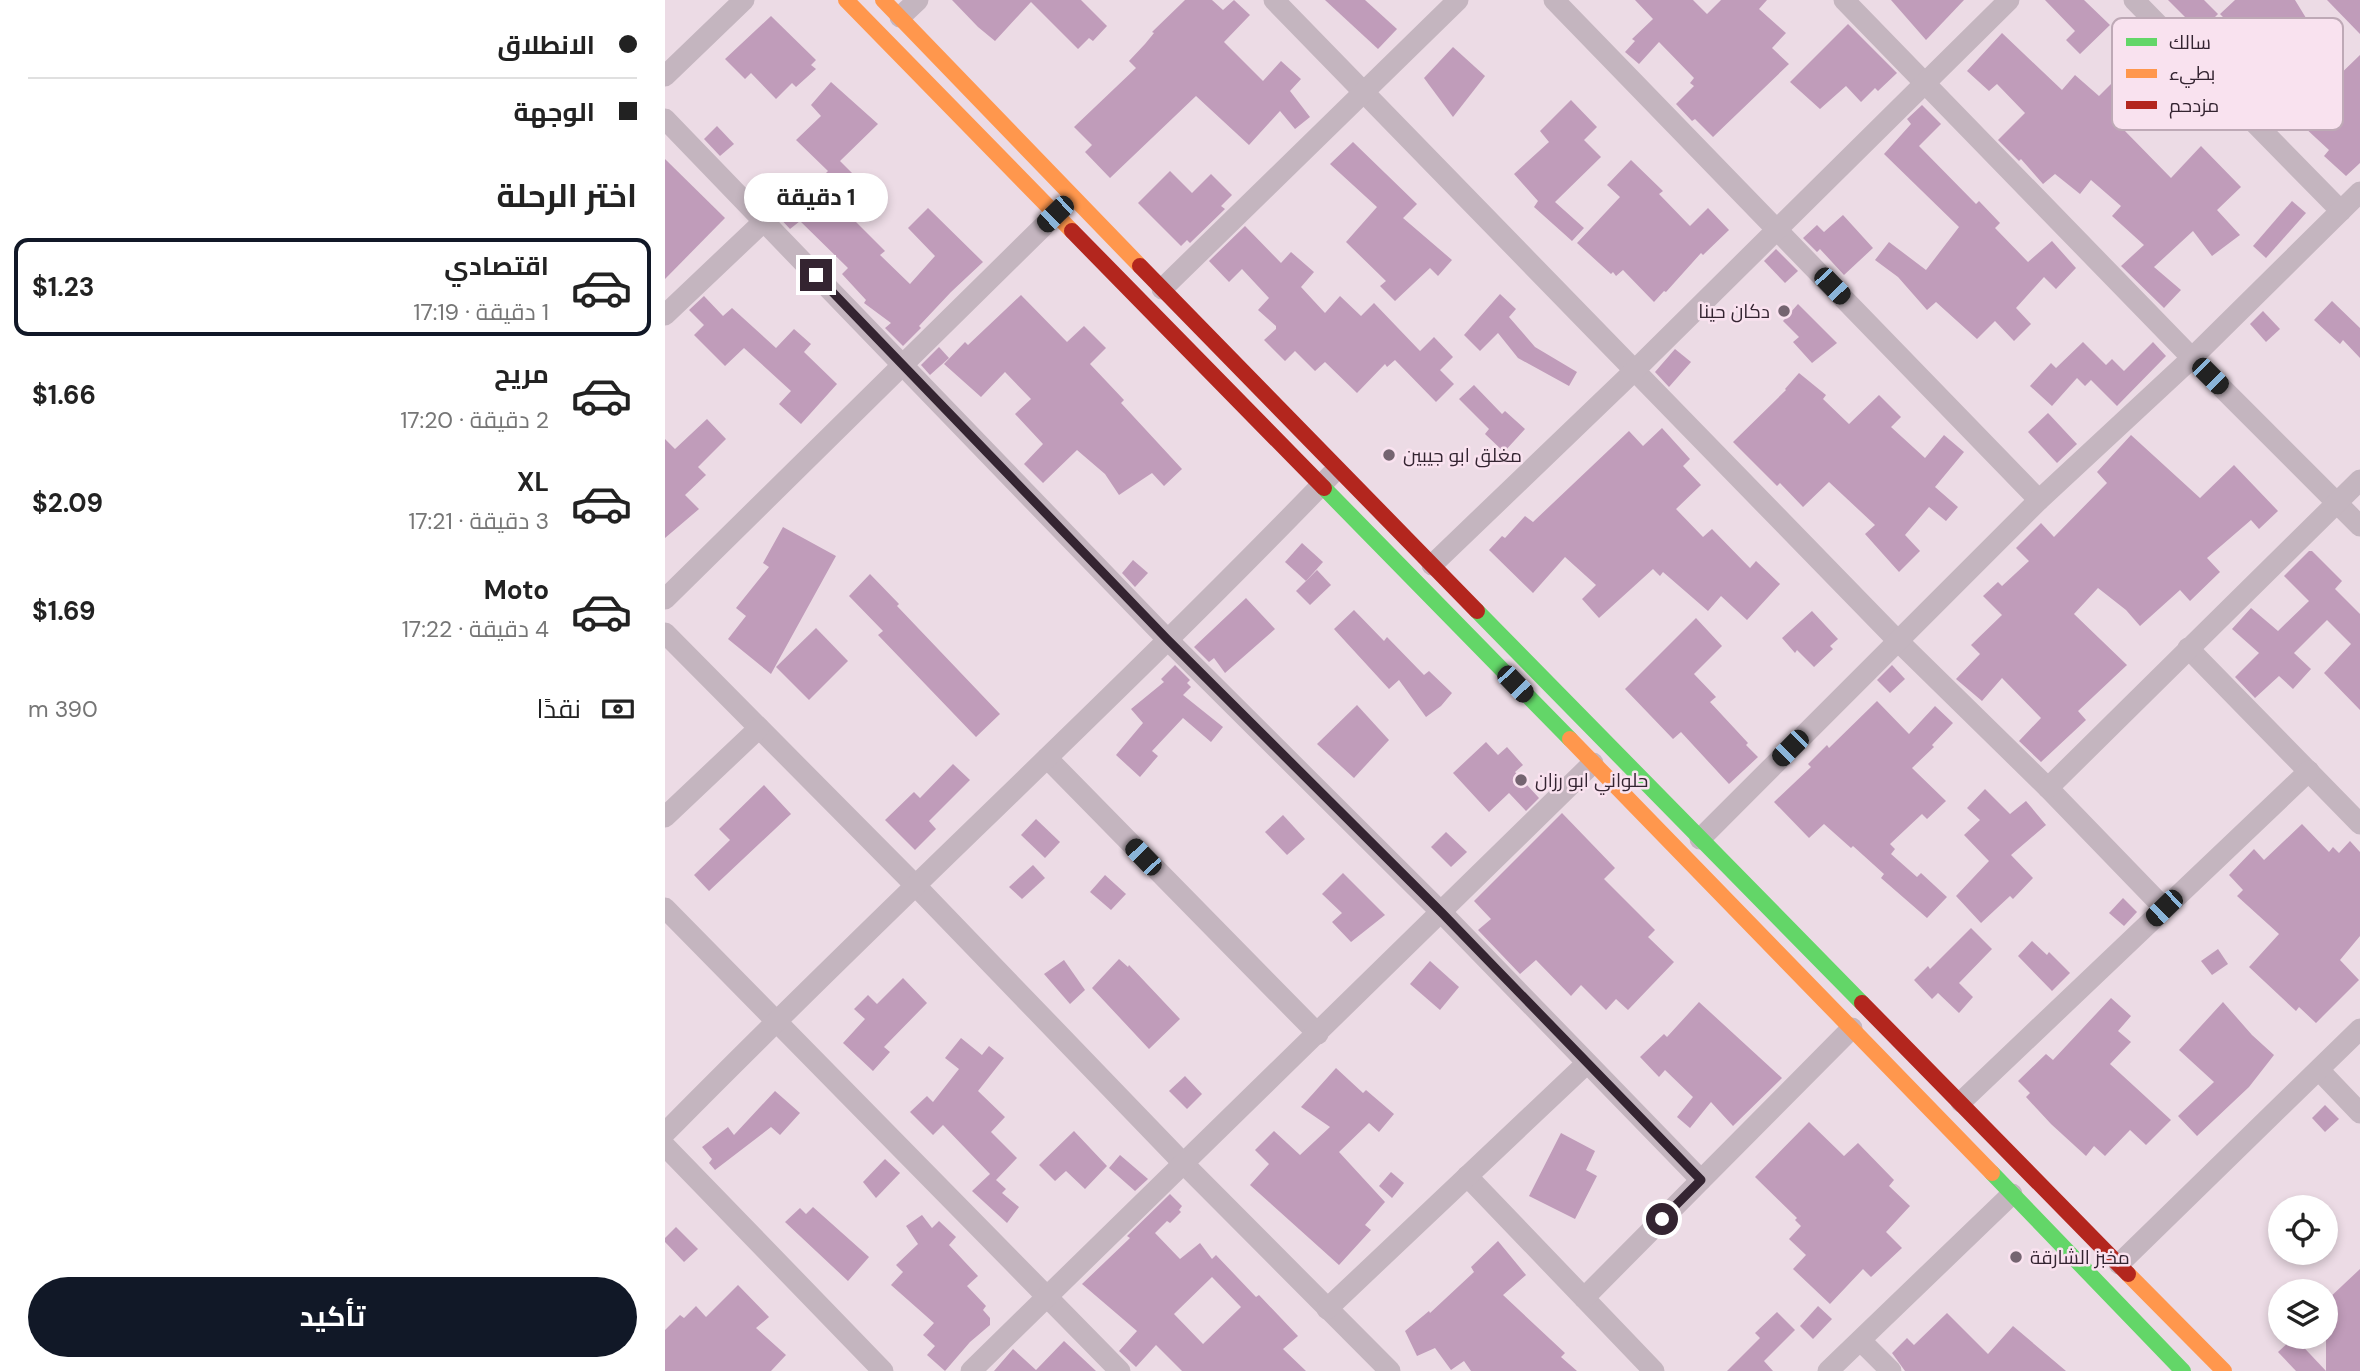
<!DOCTYPE html>
<html lang="ar">
<head>
<meta charset="utf-8">
<style>
  body { margin:0; font-family:"DM Sans",Cairo,sans-serif; background:#f6f6f6; color:#222; direction:rtl; height:100vh; display:flex; flex-direction:column; font-size:26px; white-space:nowrap }
  * { box-sizing:border-box; margin:0 }
  p { font-size:23px; color:#767676 }
  .icon { flex:none; width:38px; height:38px; fill:none; stroke:currentColor; stroke-width:2; stroke-linecap:round; stroke-linejoin:round }
  .map { position:relative; flex:1; overflow:hidden; direction:ltr }
  .panel { display:flex; flex-direction:column; background:#fff; width:665px }
  .panel>* { flex:none }
  .guide { display:grid; align-content:center; height:154px; padding:0 28px; background:#fff }
  .controls { position:absolute; left:1603px; top:1195px; display:grid; gap:14px }
  .controls a { display:grid; place-items:center; width:70px; height:70px; border-radius:50%; background:#fff; box-shadow:0 4px 10px #0003; font-size:35px }
  .end { position:absolute; width:32px; height:32px; margin:-16px; border:9px solid #342431; background:#fff; box-shadow:0 0 0 4px #fff }
  .from { border-radius:50% }
  .bubble { position:absolute; height:49px; border-radius:24px; background:#fff; box-shadow:0 4px 10px #0003; font-size:23px; font-weight:700; line-height:49px; text-align:center; direction:rtl }
  .car { position:absolute; width:21px; height:42px; margin:-21px -10px; border-radius:9px; box-shadow:0 0 5px 2px #0007; background:linear-gradient(#222 24%,#8ab4d8 0 40%,#222 0 76%,#8ab4d8 0 86%,#222 0) }
  .guide b { display:flex; align-items:center; gap:24px; height:66px; font-size:26px }
  .guide b+b { border-top:2px solid #e0e0e0 }
  .guide i { width:18px; height:18px; background:#222 }
  ul { padding:0; list-style:none }
  li { display:flex; align-items:center; gap:21px; height:98px; margin:0 14px 10px; padding:0 14px; border:4px solid transparent; border-radius:14px }
  li div { flex:1 }
  li b { display:block; font-size:26px }
  li em { font-style:normal; font-weight:700 }
  li.active { border-color:#111827 }
  li>.icon { width:63px; height:63px; stroke-width:1.5 }
  h2 { padding:0 28px; font-size:32px; line-height:84px }
  .pay { display:flex; align-items:center; gap:18px; height:77px; padding:0 28px; font-size:26px }
  .pay p { margin-inline-start:auto }
  .primary-button { display:flex; gap:14px; margin-top:auto; padding:14px 28px }
  .primary-button a { flex:1; height:80px; border-radius:42px; background:#111827; color:#fff; font-size:28px; font-weight:700; line-height:80px; text-align:center }
  main { display:flex; flex:1; min-height:0 }
  .map>svg:first-child { display:block }
</style>
</head>
<body>
<main>
<div class="map">
<svg width="1695" height="1371" viewBox="0 0 1695 1371">
  <rect width="100%" height="100%" fill="#ecdbe5"/>
  <!-- building -->
  <g fill="#c09cba" fill-rule="evenodd">
    <path d="M287,0H416L442,26L428,41L424,38L413,49L366,2L330,41L313,27Z"/>
    <path d="M520,0H547L558,10L569,0L585,15L559,42L598,81L616,61L636,79L625,91L645,117L630,129L615,111L584,145L531,96L445,178L420,152L427,145L409,127L471,68L464,61L480,44L489,33L487,32Z"/>
    <path d="M660,0H700L732,29L713,49Z"/>
    <path d="M970,0H1028L1042,14L1056,0H1102L1094,9L1121,33L1107,48L1124,64L1048,137L1030,119L1027,121L1011,104L1029,86L1025,83L1029,78L994,42L974,64L960,52L970,41L967,39L988,19Z"/>
    <path d="M1226,0H1299L1261,40Z"/>
    <path d="M1380,0H1419L1445,25L1415,54L1401,40L1410,31Z"/>
    <path d="M1503,0H1539L1553,14L1535,32Z"/>
    <path d="M1570,0H1630L1657,44L1636,58L1665,84L1695,55V163L1681,176L1659,156L1664,150L1638,126L1607,91L1619,80L1555,14Z"/>
    <path d="M1662,0H1695V34Z"/>
    <path d="M106,16L151,60L146,65L151,69L131,87L127,83L111,99L86,73L80,79L60,59Z"/>
    <path d="M1183,24L1232,73L1213,91L1210,88L1196,102L1181,86L1155,109L1125,82Z"/>
    <path d="M1337,33L1397,90L1410,75L1434,96L1463,67L1481,84L1451,114L1463,128L1460,131L1506,178L1536,146L1576,187L1552,210L1575,235L1547,256L1528,231L1489,267L1516,290L1499,308L1456,266L1479,245L1447,216L1456,206L1426,180L1415,194L1390,174L1378,184L1356,159L1354,161L1333,140L1360,113L1332,84L1324,91L1302,71Z"/>
    <path d="M788,47L820,76L788,117L759,78Z"/>
    <path d="M166,82L213,124L175,161L194,180L171,202L220,251L215,255L245,284L270,256L243,228L263,208L318,262L286,292L254,326L256,328L238,346L220,328L226,323L199,303L201,300L177,274L183,268L135,221L125,229L112,215L140,194L163,171L131,140L156,116L146,105Z"/>
    <path d="M906,100L932,127L919,140L936,157L890,202L919,228L907,241L869,207L873,201L849,174L884,142L875,131Z"/>
    <path d="M1257,105L1276,124L1254,146L1311,204L1314,201L1335,223L1330,228L1363,262L1387,241L1411,268L1391,289L1379,277L1351,308L1366,324L1349,341L1330,321L1312,339L1271,302L1262,310L1233,277L1210,260L1224,242L1261,270L1294,227L1219,154L1246,124L1242,119Z"/>
    <path d="M52,126L69,144L55,156L39,139Z"/>
    <path d="M688,142L752,204L738,218L787,260L773,276L765,268L730,301L715,286L721,281L681,242L712,207L665,164Z"/>
    <path d="M0,159L60,218L0,279Z"/>
    <path d="M966,160L998,191L994,194L1025,226L1043,208L1064,230L1038,255L1036,253L1001,292L999,291L989,302L958,270L951,276L948,272L946,274L912,243L955,197L942,185Z"/>
    <path d="M505,171L527,193L546,174L567,195L556,206L560,209L525,243L522,240L516,246L473,203Z"/>
    <path d="M1627,201L1641,213L1601,258L1588,246Z"/>
    <path d="M1178,215L1208,248L1179,275L1155,249L1152,252L1138,238L1152,225L1159,232Z"/>
    <path d="M580,226L616,263L626,252L649,272L636,287L660,313L675,296L696,316L709,303L755,351L769,337L788,357L775,370L789,384L771,402L730,360L722,367L720,364L692,393L660,362L650,371L630,351L620,361L599,340L611,329V326L593,310L604,298L577,269L564,282L544,261Z"/>
    <path d="M1111,249L1133,271L1120,283L1099,261Z"/>
    <path d="M835,294L851,309L844,317L870,347L912,372L904,386L853,358L833,333L815,351L799,335Z"/>
    <path d="M356,295L402,342L419,326L441,348L425,364L459,400L456,403L517,469L499,486L487,473L454,495L440,474L412,450L378,483L359,464L378,444L350,414L366,399L340,372L316,397L279,364L300,342L303,345Z"/>
    <path d="M39,296L58,316L67,308L111,348L129,329L146,344L139,352L172,384L136,424L114,404L126,391L79,348L60,366L29,335L39,325L24,310Z"/>
    <path d="M1667,301L1695,328V358L1678,340L1675,344L1649,320Z"/>
    <path d="M1133,304L1172,343L1147,363L1128,342L1134,337L1118,321Z"/>
    <path d="M1598,311L1615,329L1601,342L1585,324Z"/>
    <path d="M1418,342L1441,365L1447,359L1459,371L1488,342L1501,356L1452,406L1426,380L1420,386L1412,378L1387,406L1365,386L1386,363L1391,368Z"/>
    <path d="M274,347L284,358L265,375L256,365Z"/>
    <path d="M1010,349L1026,362L1004,387L990,372Z"/>
    <path d="M1134,373L1161,395L1158,399L1184,424L1214,395L1236,417L1226,427L1260,458L1279,435L1299,452L1270,487L1293,507L1281,521L1264,507L1240,535L1255,551L1234,572L1200,534L1210,525L1164,482L1138,507L1115,483L1112,486L1068,442L1121,390L1120,389Z"/>
    <path d="M809,385L837,414L840,411L860,429L839,452L820,434L824,429L794,399Z"/>
    <path d="M1383,413L1412,444L1392,463L1363,432Z"/>
    <path d="M42,419L61,439L33,467L41,475L20,495L34,509L0,538V439L10,449Z"/>
    <path d="M997,428L1025,459L1018,466L1036,485L1011,509L1038,537L1047,529L1085,568L1091,561L1115,584L1082,620L1056,596L1043,611L998,572L995,576L988,569L934,618L917,599L931,585L900,557L868,593L824,550L837,536L840,538L860,516L868,522L964,431L978,446Z"/>
    <path d="M1466,435L1535,498L1569,465L1613,511L1594,529L1586,520L1542,558L1555,572L1525,601L1515,590L1475,626L1461,610L1433,588L1409,614L1462,665L1413,711L1421,720L1376,762L1354,741L1376,718L1337,678L1317,701L1291,679L1315,654L1306,645L1337,615L1318,596L1333,582L1337,586L1364,561L1351,548L1376,523L1389,537L1442,483L1432,472Z"/>
    <path d="M118,527L171,556L106,674L63,639L81,616L71,608L104,567L98,563Z"/>
    <path d="M637,543L658,562L641,581L620,562Z"/>
    <path d="M1644,551H1647L1677,581L1670,589L1695,614V710L1659,673L1686,644L1662,620L1629,653L1646,669L1628,689L1614,676L1590,698L1570,677L1594,653L1567,629L1586,608L1613,631L1644,601L1619,576Z"/>
    <path d="M468,560L483,573L470,587L457,573Z"/>
    <path d="M652,570L666,585L645,605L631,591Z"/>
    <path d="M205,574L234,604L232,606L335,714L311,737L213,635L218,631L184,596Z"/>
    <path d="M581,598L610,629L560,673L549,658L544,662L529,647Z"/>
    <path d="M689,610L719,641L722,637L759,675L764,671L787,693L776,706L761,717L734,680L724,689L669,629Z"/>
    <path d="M1147,611L1173,639L1165,646L1168,649L1149,667L1132,650L1130,653L1117,638Z"/>
    <path d="M1031,618L1057,646L1029,674L1051,697L1045,702L1083,743L1081,745L1093,757L1064,784L1016,732L1008,739L960,689Z"/>
    <path d="M151,628L183,661L144,700L111,667Z"/>
    <path d="M510,665L525,680L522,683L526,687L518,695L558,727L546,742L518,718L487,751L493,756L475,777L451,755L478,723L466,709L499,682L496,679Z"/>
    <path d="M1227,665L1240,679L1225,693L1212,680Z"/>
    <path d="M1212,701L1244,734L1270,706L1288,723L1267,745L1269,747L1247,768L1281,801L1262,819L1257,814L1225,844L1230,849L1226,854L1252,877L1256,873L1282,897L1262,918L1216,878L1219,874L1188,846L1186,848L1159,824L1144,838L1109,802L1146,767L1143,764L1162,745L1164,748Z"/>
    <path d="M692,705L724,740L689,778L652,744Z"/>
    <path d="M821,742L833,755L842,747L858,765L850,772L874,798L861,811L844,793L824,812L788,773Z"/>
    <path d="M288,764L305,780L264,821L271,829L250,850L220,820L249,792L255,798Z"/>
    <path d="M99,785L126,814L44,891L29,875L65,840L54,829Z"/>
    <path d="M1320,789L1345,814L1361,801L1381,825L1346,855L1368,878L1348,899L1345,896L1316,923L1291,896L1324,861L1299,835L1315,820L1302,808Z"/>
    <path d="M897,813L950,868L939,879L990,930L983,937L1009,962L963,1010L951,999L941,1010L916,985L906,996L871,960L855,974L813,930L826,919L809,901Z"/>
    <path d="M618,815L640,839L622,855L600,832Z"/>
    <path d="M371,819L395,842L380,858L356,835Z"/>
    <path d="M1637,824L1664,852L1668,847L1674,853L1685,841L1695,852V936L1675,960L1694,980L1651,1023L1634,1007L1631,1011L1584,967L1614,934L1572,896L1578,890L1564,875L1589,849L1599,860Z"/>
    <path d="M781,832L802,852L786,867L766,847Z"/>
    <path d="M368,865L380,878L357,899L344,887Z"/>
    <path d="M678,873L720,915L686,942L667,922L677,913L657,894Z"/>
    <path d="M440,875L461,894L446,910L425,892Z"/>
    <path d="M1458,898L1472,912L1459,926L1444,913Z"/>
    <path d="M1306,928L1327,949L1294,983L1308,997L1294,1013L1273,993L1267,999L1249,980L1263,966L1265,969Z"/>
    <path d="M1367,941L1382,955L1384,952L1405,973L1387,991L1353,956Z"/>
    <path d="M1553,949L1563,964L1547,975L1536,961Z"/>
    <path d="M454,959L463,967L464,965L515,1019L484,1049L427,988Z"/>
    <path d="M399,960L420,990L405,1004L379,974Z"/>
    <path d="M765,961L794,987L775,1010L745,984Z"/>
    <path d="M238,978L262,1003L219,1047L225,1052L208,1071L178,1043L200,1019L189,1009L203,995L212,1004Z"/>
    <path d="M1446,998L1466,1016L1453,1031L1466,1042L1445,1064L1506,1120L1481,1145L1465,1130L1440,1156L1429,1146L1421,1156L1386,1124L1361,1097L1365,1093L1353,1081L1381,1054L1388,1060Z"/>
    <path d="M1034,1002L1117,1078L1068,1126L1046,1102L1025,1128L1012,1117L1028,1097L1000,1070L994,1077L975,1057L999,1034L1002,1037Z"/>
    <path d="M1558,1002L1587,1035L1609,1055L1584,1087L1532,1136L1513,1116L1549,1082L1514,1050Z"/>
    <path d="M296,1038L317,1055L324,1046L339,1058L313,1091L340,1117L326,1132L352,1158L331,1180L341,1189L337,1193L354,1207L342,1223L307,1191L325,1174L278,1125L268,1135L245,1112L262,1096L268,1102L294,1069L280,1058Z"/>
    <path d="M671,1068L698,1093L701,1090L729,1114L714,1132L704,1123L674,1152L720,1202L700,1225L706,1230L674,1265L585,1185L604,1164L590,1150L609,1131L635,1155L665,1127L636,1107Z"/>
    <path d="M520,1076L537,1094L522,1109L504,1091Z"/>
    <path d="M110,1091L135,1113L115,1135L106,1127L50,1170L44,1163L47,1159L37,1147L63,1127L69,1135Z"/>
    <path d="M1660,1105L1674,1119L1660,1132L1647,1118Z"/>
    <path d="M1144,1122L1179,1156L1193,1143L1229,1180L1224,1186L1245,1206L1221,1232L1237,1248L1206,1277L1198,1269L1165,1304L1128,1269L1141,1255L1124,1239L1136,1226L1130,1220L1132,1218L1090,1177Z"/>
    <path d="M409,1131L442,1166L420,1189L401,1171L390,1181L374,1165Z"/>
    <path d="M896,1133L930,1151L921,1170L932,1176L910,1219L864,1196Z"/>
    <path d="M455,1155L483,1179L470,1191L444,1168Z"/>
    <path d="M220,1159L235,1173L211,1198L198,1182Z"/>
    <path d="M726,1172L739,1183L727,1198L714,1186Z"/>
    <path d="M505,1194L517,1206L514,1210L516,1212L505,1223L502,1221L490,1233L515,1259L535,1243L547,1259L551,1255L591,1297L594,1295L633,1336L618,1349L641,1371H517L491,1345L471,1367L454,1351L472,1331L417,1284L465,1238L462,1236ZM547,1277L576,1307L538,1344L509,1314Z"/>
    <path d="M148,1207L204,1257L183,1281L120,1222L135,1208L141,1214Z"/>
    <path d="M257,1215L267,1228L274,1221L291,1237L284,1245L313,1276L302,1286L321,1306L318,1310L325,1318V1325L305,1342L280,1371L262,1355L270,1346L258,1335L269,1323L226,1285L238,1272L231,1265L253,1244L241,1226Z"/>
    <path d="M11,1227L33,1249L19,1262L0,1242V1238Z"/>
    <path d="M833,1241L861,1275L838,1295L900,1353L896,1357L912,1371H806L799,1361L786,1370L770,1348L752,1356L740,1331L764,1311L765,1313L809,1272L806,1267Z"/>
    <path d="M1695,1269V1371H1661V1301Z"/>
    <path d="M73,1285L104,1317L91,1328L121,1355L106,1371H0V1330L15,1315L19,1318L31,1306L41,1317Z"/>
    <path d="M1153,1306L1167,1319L1148,1339L1135,1326Z"/>
    <path d="M1112,1312L1130,1330L1099,1361L1108,1371H1062L1095,1338L1090,1333Z"/>
    <path d="M1282,1313L1323,1354L1348,1326L1401,1371H1240L1227,1353L1242,1338L1249,1345Z"/>
    <path d="M1629,1337L1661,1371H1631L1613,1352Z"/>
    <path d="M399,1341L431,1371H329L348,1349L371,1370Z"/>
  </g>
  <g fill="none" stroke-linecap="round" stroke-linejoin="round">
    <!-- street -->
    <g stroke="#c4b5bf" stroke-width="21">
      <path d="M609,0L1232,640L1383,788L1499,908"/>
      <path d="M889,0L1374,500"/>
      <path d="M1179,0L1527,358L1695,526"/>
      <path d="M1469,0L1676,211"/>
      <path d="M235,17L253,0"/>
      <path d="M0,76L79,0"/>
      <path d="M0,119L502,639L777,913L1036,1180"/>
      <path d="M497,289L793,0"/>
      <path d="M0,315L99,221"/>
      <path d="M767,565L969,371L1344,0"/>
      <path d="M0,599L400,205"/>
      <path d="M0,633L251,886L517,1162L725,1371"/>
      <path d="M1523,648L1695,824"/>
      <path d="M382,758L653,1034"/>
      <path d="M1383,788L1695,480"/>
      <path d="M0,817L94,728"/>
      <path d="M1035,839L1374,500L1527,358L1695,192"/>
      <path d="M0,908L455,1371"/>
      <path d="M1654,1070L1695,1113"/>
      <path d="M1296,1102L1644,771"/>
      <path d="M0,1133C219,910 449,700 666,475"/>
      <path d="M0,1146L218,1371"/>
      <path d="M802,1176L989,1371"/>
      <path d="M1454,1264L1695,1029"/>
      <path d="M919,1298L1187,1028"/>
      <path d="M662,1309L921,1064"/>
      <path d="M1196,1341L1226,1371"/>
      <path d="M306,1371C512,1167 722,967 928,763"/>
      <path d="M1163,1371L1347,1194"/>
    </g>
    <!-- fast -->
    <g stroke="#63d668" stroke-width="16">
      <path d="M659,488L905,739"/>
      <path d="M812,611L1197,1003"/>
      <path d="M1327,1173L1518,1371"/>
    </g>
    <!-- slow -->
    <g stroke="#ff974d" stroke-width="16">
      <path d="M181,0L407,231"/>
      <path d="M218,0L475,266"/>
      <path d="M905,739L1327,1173"/>
      <path d="M1463,1274L1559,1371"/>
    </g>
    <!-- jam -->
    <g stroke="#b3261e" stroke-width="16">
      <path d="M407,231L659,488"/>
      <path d="M475,266L812,611"/>
      <path d="M1197,1003L1463,1274"/>
    </g>
  </g>
  <g fill="none" stroke-linecap="round" stroke-linejoin="round">
    <!-- route -->
    <path stroke="#342431" stroke-width="9" d="M151,275L502,639L777,913L1036,1180L997,1219"/>
  </g>
  <!-- markers -->
  <g fill="#746470" stroke="#f9e2ef" stroke-width="2.5">
    <circle cx="1119" cy="311" r="7"/>
    <circle cx="724" cy="455" r="7"/>
    <circle cx="856" cy="780" r="7"/>
    <circle cx="1351" cy="1257" r="7"/>
  </g>
  <g text-anchor="middle" dominant-baseline="central" stroke-width="5" stroke-linejoin="round" paint-order="stroke">
    <!-- poi labels -->
    <g font-size="19" fill="#342431" stroke="#f9e2ef" text-anchor="start">
      <text x="1105" y="311" text-anchor="end">دكان حينا</text>
      <text x="738" y="455">مغلق ابو جيبين</text>
      <text x="870" y="780">حلواني ابو رزان</text>
      <text x="1365" y="1257">مخبز الشارقة</text>
    </g>
  </g>
  <!-- legend -->
  <rect x="1447" y="18" width="231" height="112" rx="10" fill="#f9e2ef" stroke="#bea9b6" stroke-width="2"/>
  <rect x="1461" y="38" width="31" height="8" fill="#63d668"/>
  <rect x="1461" y="69" width="31" height="9" fill="#ff974d"/>
  <rect x="1461" y="101" width="31" height="8" fill="#b3261e"/>
  <g font-size="19" fill="#342431">
    <text x="1504" y="49">سالك</text>
    <text x="1504" y="80">بطيء</text>
    <text x="1504" y="112">مزدحم</text>
  </g>
</svg>
<div class="controls">
<a><svg class="icon" aria-label="locate" viewBox="0 0 24 24"><circle cx="12" cy="12" r="6"/><path d="M12 2v4M12 18v4M2 12h4M18 12h4"/></svg></a>
<a><svg class="icon" aria-label="layers" viewBox="0 0 24 24"><path d="M12 4l9 5-9 5-9-5zM3 14l9 5 9-5"/></svg></a>
</div>
<i class="end from" style="left:997px;top:1219px"></i>
<i class="end" style="left:151px;top:275px"></i>
<div class="bubble" style="left:79px;top:173px;width:144px">1 دقيقة</div>
<i class="car" style="left:390px;top:214px;rotate:226deg"></i>
<i class="car" style="left:1167px;top:286px;rotate:136deg"></i>
<i class="car" style="left:1545px;top:376px;rotate:135deg"></i>
<i class="car" style="left:850px;top:684px;rotate:136deg"></i>
<i class="car" style="left:1125px;top:748px;rotate:225deg"></i>
<i class="car" style="left:478px;top:857px;rotate:316deg"></i>
<i class="car" style="left:1499px;top:908px;rotate:226deg"></i>
</div>
<section class="panel">
<div class="guide">
<b><i class="from"></i>الانطلاق</b>
<b><i></i>الوجهة</b>
</div>
<h2>اختر الرحلة</h2>
<ul>
<li class="active"><svg class="icon" aria-label="car" viewBox="0 0 24 24"><path d="M5 17H2v-5l4-1 3-4h7l3 4 3 1v5h-3M9 17h6M6 11h13"/><circle cx="7" cy="17" r="2"/><circle cx="17" cy="17" r="2"/></svg><div><b>اقتصادي</b><p>1 دقيقة · 17:19</p></div><em>$1.23</em></li>
<li><svg class="icon" aria-label="car" viewBox="0 0 24 24"><path d="M5 17H2v-5l4-1 3-4h7l3 4 3 1v5h-3M9 17h6M6 11h13"/><circle cx="7" cy="17" r="2"/><circle cx="17" cy="17" r="2"/></svg><div><b>مريح</b><p>2 دقيقة · 17:20</p></div><em>$1.66</em></li>
<li><svg class="icon" aria-label="car" viewBox="0 0 24 24"><path d="M5 17H2v-5l4-1 3-4h7l3 4 3 1v5h-3M9 17h6M6 11h13"/><circle cx="7" cy="17" r="2"/><circle cx="17" cy="17" r="2"/></svg><div><b>XL</b><p>3 دقيقة · 17:21</p></div><em>$2.09</em></li>
<li><svg class="icon" aria-label="car" viewBox="0 0 24 24"><path d="M5 17H2v-5l4-1 3-4h7l3 4 3 1v5h-3M9 17h6M6 11h13"/><circle cx="7" cy="17" r="2"/><circle cx="17" cy="17" r="2"/></svg><div><b>Moto</b><p>4 دقيقة · 17:22</p></div><em>$1.69</em></li>
</ul>
<div class="pay"><svg class="icon" aria-label="cash" viewBox="0 0 24 24"><path d="M3 7h18v10H3z"/><circle cx="12" cy="12" r="2"/></svg>نقدًا<p>390 m</p></div>
<div class="primary-button"><a>تأكيد</a></div>
</section>
</main>
</body>
</html>
